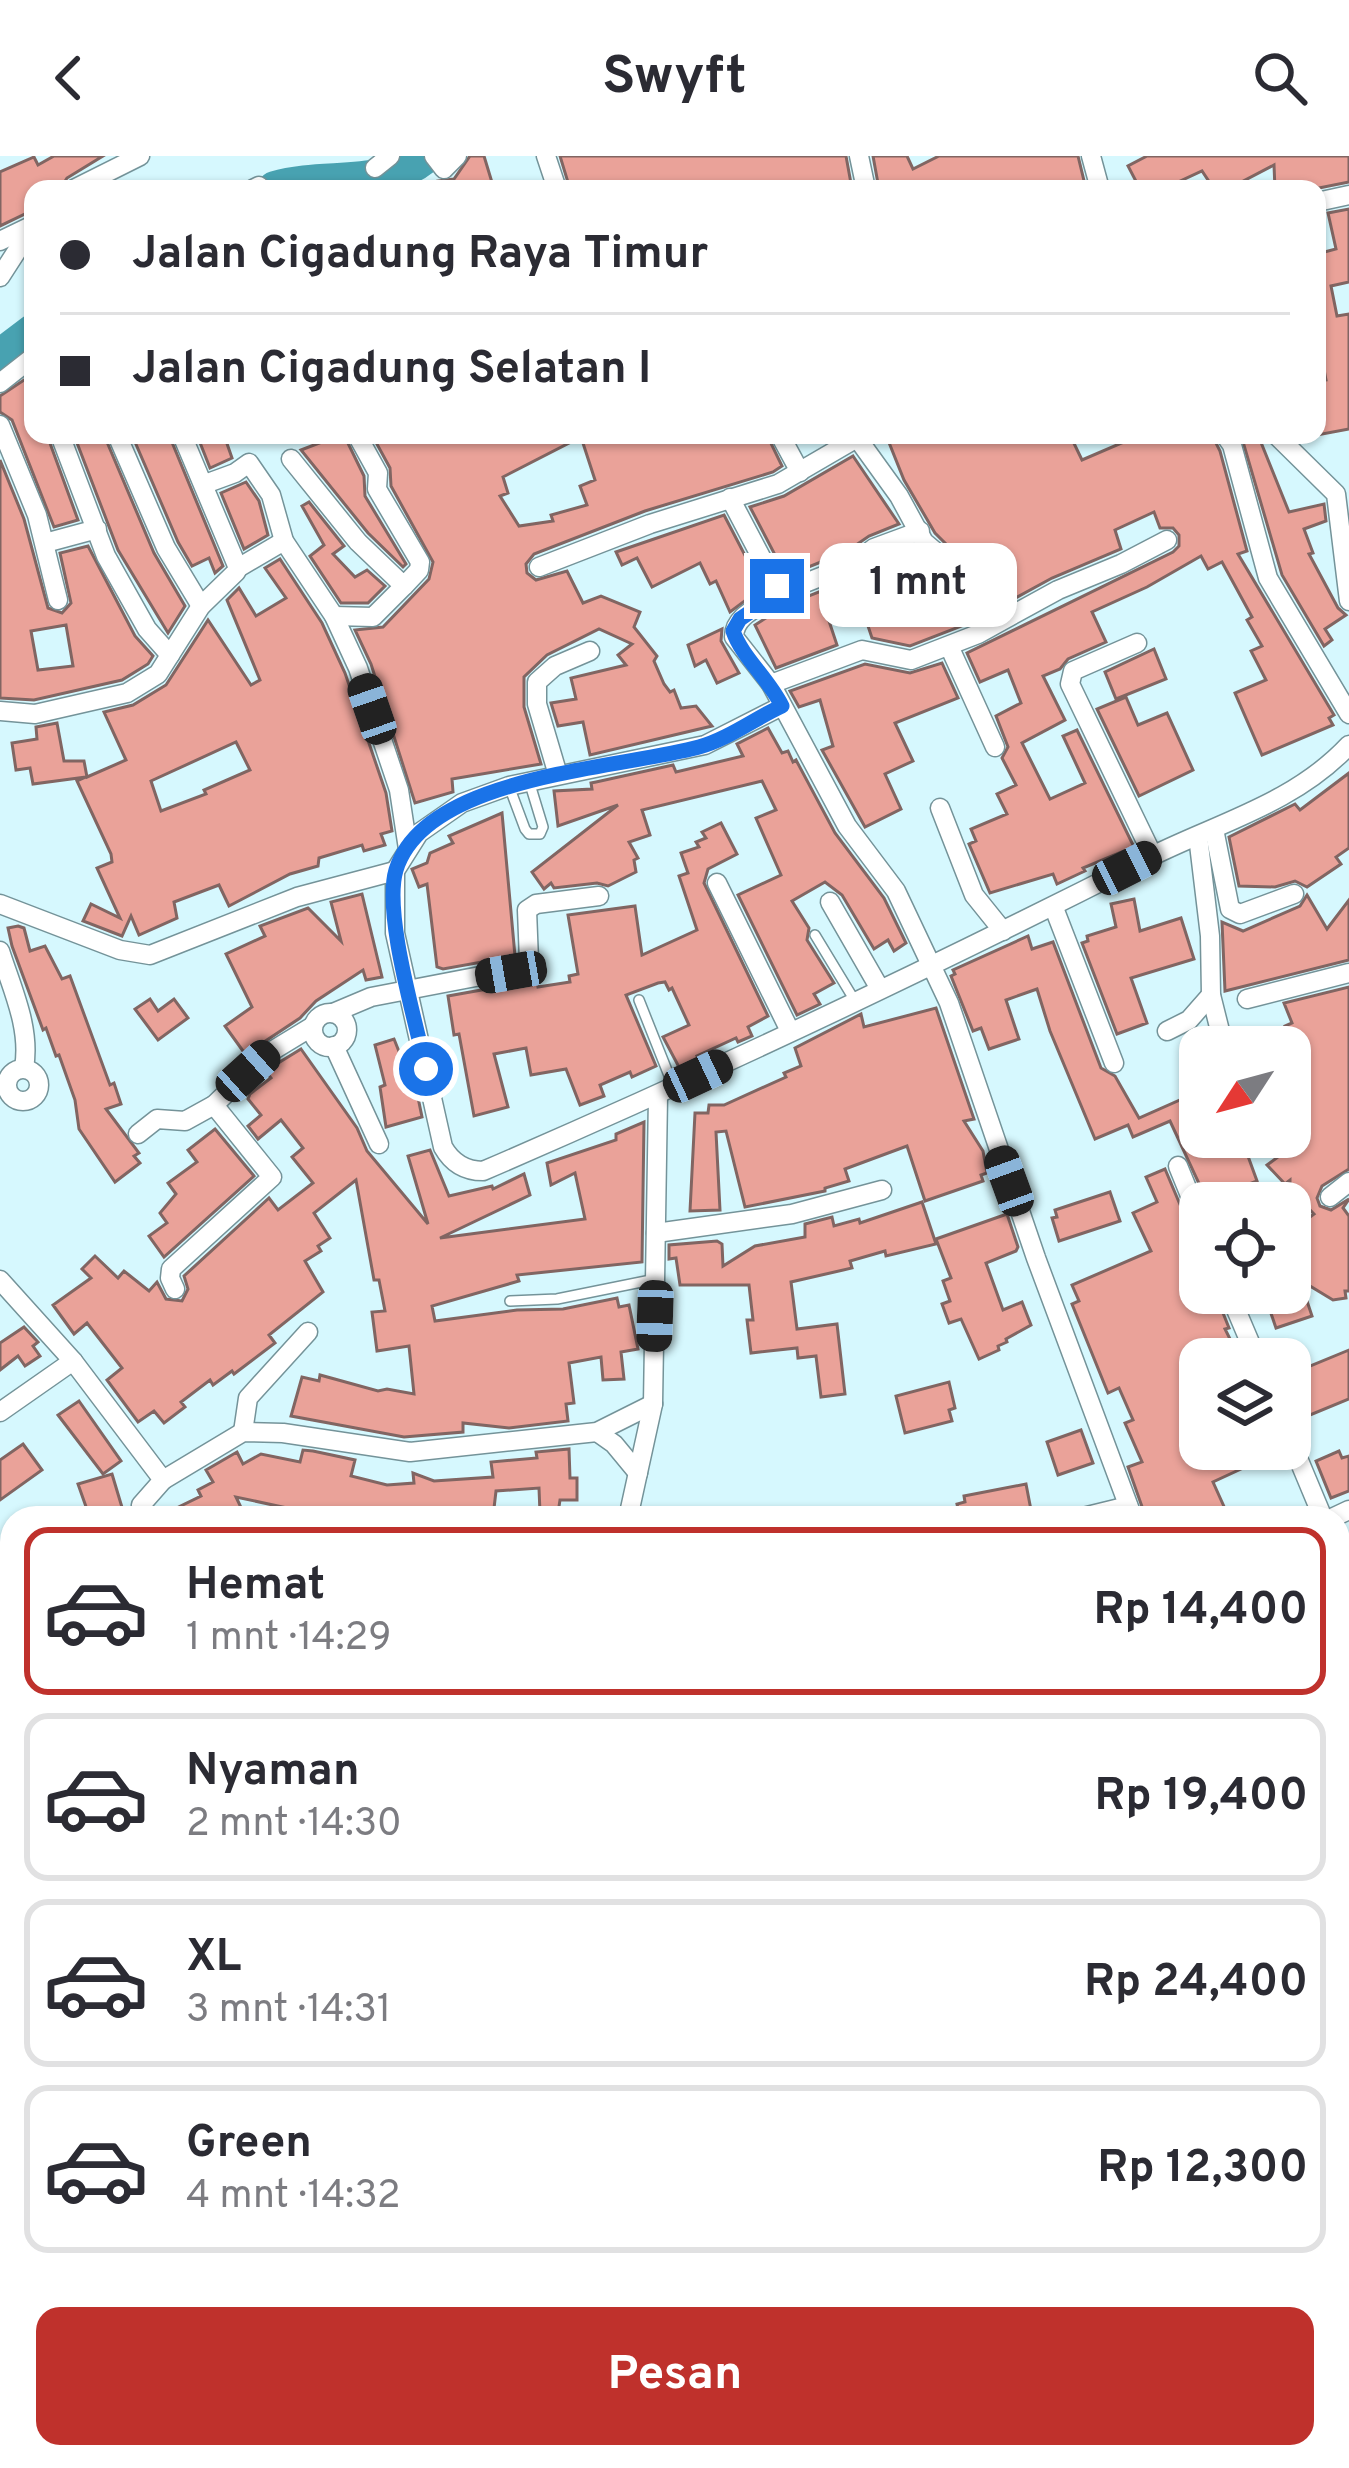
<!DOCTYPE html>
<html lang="id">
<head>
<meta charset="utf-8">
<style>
  body { margin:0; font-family:Overpass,sans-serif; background:#f2f2f3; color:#2b2b33; height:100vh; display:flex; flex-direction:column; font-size:45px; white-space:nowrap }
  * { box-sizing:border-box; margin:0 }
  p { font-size:39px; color:#7c7c81 }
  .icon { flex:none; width:66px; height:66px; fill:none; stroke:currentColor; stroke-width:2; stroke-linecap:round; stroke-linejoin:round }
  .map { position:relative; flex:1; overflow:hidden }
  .panel { position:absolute; left:0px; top:1350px; width:1350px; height:963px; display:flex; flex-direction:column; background:#fff; border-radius:36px 36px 0 0; box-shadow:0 3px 9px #0004 }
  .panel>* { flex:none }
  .hud { position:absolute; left:24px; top:24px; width:1302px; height:264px; border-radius:24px; box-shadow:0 3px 9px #0004; display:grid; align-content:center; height:264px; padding:0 36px; background:#fff }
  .needle { width:78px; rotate:234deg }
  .fabs { position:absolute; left:1179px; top:870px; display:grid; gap:24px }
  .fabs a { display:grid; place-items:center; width:132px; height:132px; border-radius:24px; background:#fff; box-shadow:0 3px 9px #0004; font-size:60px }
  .end { position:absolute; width:54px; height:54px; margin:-27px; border:15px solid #1a73e8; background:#fff; box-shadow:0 0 0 6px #fff }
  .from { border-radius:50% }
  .bubble { position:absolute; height:84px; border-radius:24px; background:#fff; box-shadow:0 3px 9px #0004; font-size:39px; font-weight:700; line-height:84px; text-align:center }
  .car { position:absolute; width:36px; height:72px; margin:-36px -18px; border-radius:15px; box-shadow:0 0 9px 3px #0007; background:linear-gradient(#222 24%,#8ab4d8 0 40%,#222 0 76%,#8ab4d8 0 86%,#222 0) }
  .hud b { display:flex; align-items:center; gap:42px; height:114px; font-size:45px }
  .hud b+b { border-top:3px solid #e1e1e2 }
  .hud i { width:30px; height:30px; background:#2b2b33 }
  ul { padding:21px 0 0; list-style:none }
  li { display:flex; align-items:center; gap:36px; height:168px; margin:0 24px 18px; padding:0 12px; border:6px solid #e1e1e2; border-radius:24px }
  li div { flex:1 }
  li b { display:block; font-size:45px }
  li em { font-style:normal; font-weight:700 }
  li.on { border-color:#bf312c }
  li>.icon { width:108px; height:108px; stroke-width:1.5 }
  .button { display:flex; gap:24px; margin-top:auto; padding:24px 36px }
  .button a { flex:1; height:138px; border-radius:24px; background:#bf312c; color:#fff; font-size:48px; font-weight:700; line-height:138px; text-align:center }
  header { display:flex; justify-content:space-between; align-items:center; height:156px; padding:0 36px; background:#fff; font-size:54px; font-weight:700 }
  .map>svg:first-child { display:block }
</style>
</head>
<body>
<header><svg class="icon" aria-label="back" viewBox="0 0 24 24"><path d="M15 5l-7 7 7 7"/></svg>Swyft<svg class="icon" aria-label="search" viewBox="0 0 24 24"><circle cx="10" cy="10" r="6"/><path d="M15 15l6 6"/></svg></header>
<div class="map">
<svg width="1349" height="2312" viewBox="0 0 1349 2312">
  <rect width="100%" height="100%" fill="#d6f8fe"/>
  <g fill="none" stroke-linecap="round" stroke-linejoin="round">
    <!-- river -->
    <g stroke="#48a2b1" stroke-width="36">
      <path d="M275,33C326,18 382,35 425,0"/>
      <path d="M0,201L33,176"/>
    </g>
  </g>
  <!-- building -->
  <g fill="#eaa299" stroke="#816562" stroke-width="3" fill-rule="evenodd">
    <path d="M54,0H103L67,22L60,33H33V54L0,70V16L34,1L38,9Z"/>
    <path d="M470,0H484L494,33H440L438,25L454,23Z"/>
    <path d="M560,0H846L852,33H570Z"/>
    <path d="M873,0H907L913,13L939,0H1078L1086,33H879Z"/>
    <path d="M1147,0H1349V26L1314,33H1275L1274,9L1228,33H1214L1202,15L1163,33H1140L1128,10Z"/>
    <path d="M1349,53V126L1331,130L1337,160L1349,158V273L1317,279V245L1321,243L1318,225L1326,224L1317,176V98L1336,93L1328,57Z"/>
    <path d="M33,218V279H47L78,364L54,371L12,264L0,256V240Z"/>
    <path d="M74,279H104L154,397L185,450L168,477L118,394Z"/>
    <path d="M132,279H169L223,410L215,417L209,402L192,410L178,386Z"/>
    <path d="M197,279H224L232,302L210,312Z"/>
    <path d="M340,279H344L364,320L365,340L406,408L403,411L368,377L301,294Z"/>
    <path d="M372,279H767L782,310L773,316L645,355L534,398L526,408L527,417L536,424L567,415L583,447L601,440L640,456L634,471L657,500L654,505L664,528L670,536L674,534L681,552L696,550L712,570L590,599L583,566L558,570L551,547L576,543L571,522L626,509L618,499L632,488L599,473L547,499L524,521V551L541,608L452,623L453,636L415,647L371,508L355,474L383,471L429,423L433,406L391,330L390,312ZM581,281L595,324L580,330L587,349L551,359L553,365L519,370L500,340L508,337L503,321Z"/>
    <path d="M886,279H1070L1082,304L1124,286L1121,279H1212L1220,295L1247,395L1238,398L1334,559L1329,562L1333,569L1262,599L1235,537L1266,524L1251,495L1262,490L1247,464L1252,461L1222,406L1208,413L1201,400L1147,431L1092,456L1106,486L1068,503L1060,513L1043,520L1065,564L1022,587L1050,643L1085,627L1063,580L1077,574L1134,691L1083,712L1085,715L1057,728L1053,718L990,737L969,688L976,685L971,673L1007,658L997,638L1016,629L1002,602L1008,591L996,560L1021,547L1008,514L980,526L967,497L1173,396L1179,390V379L1173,372H1160L1154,356L1115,374L1121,393L1052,422L972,466L910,490L872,482L861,449L829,465L837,489L776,512L755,469L786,449L859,420L881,404L912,392L931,410L942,436L953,439L963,430L955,397L935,377L904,324Z"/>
    <path d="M1241,279H1258L1289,356L1324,348L1326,365L1304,373L1313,397L1309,398L1338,452L1346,459L1325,473L1332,484L1324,490L1282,419Z"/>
    <path d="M853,300L899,368L869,380L846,396L786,420L750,351L784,340Z"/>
    <path d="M0,304L24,363L48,452L62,457L71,447L60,397L88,390L135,480L153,500L148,508L122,524L34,544L0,542ZM66,469L73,510L38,514L31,475Z"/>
    <path d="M246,326L259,345L268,379L244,393L221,337Z"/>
    <path d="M309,346L344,390L333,398L355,421L367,414L385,430L368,447H341L310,400L324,389L302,350Z"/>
    <path d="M724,359L762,432L730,456L716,425L710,428L700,407L652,431L637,402L622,409L616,396Z"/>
    <path d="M280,403L322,467L345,517L386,637L392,675L381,678L385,689L364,695L362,689L319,702L318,710L290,718L229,750L219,729L174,746L177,762L139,779L131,760L122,780L83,765L91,748L120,762L97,712L112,706L111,698L77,625L86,621L33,628L30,612L16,614L12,587L37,583L36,571L57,567L64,605H84L87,621L126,604L104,556L133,549L166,529L208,464L251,529L260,524L227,444L239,432L256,460L286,442L265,412ZM236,586L250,614L204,634L206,638L161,655L151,625Z"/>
    <path d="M722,473L721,485L739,517L717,527L706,504L695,510L688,489Z"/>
    <path d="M1154,493L1166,523L1116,543L1105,516Z"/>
    <path d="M942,507L958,542L895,567L913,605L885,618L901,653L865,671L822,594L833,590L820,544L799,551L790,535L865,508L910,517Z"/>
    <path d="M1126,541L1138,569L1167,557L1193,614L1139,640L1097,553Z"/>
    <path d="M768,572L782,597L788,595L793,606L796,604L835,677L884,742L906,787L894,795L888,784L874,793L842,739L825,726L792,745L809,772L807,784L834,827L814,838L820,848L797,859L738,739L781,719L756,662L776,654L762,625L642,654L650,679L629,686L638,702L634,704L636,716L608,730L597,727L554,732L551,727L544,733L532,716L618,649L558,670L554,635L592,633L591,627L596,626L673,609L676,616L743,600L737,588Z"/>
    <path d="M1349,617V692L1336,701L1341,708L1307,731L1295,725L1275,731L1239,730L1229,681L1295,648L1300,654Z"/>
    <path d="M502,657L515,800L443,813L437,811L427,728L419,731L412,713L427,707L430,697L453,687L449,680Z"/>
    <path d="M721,667L737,698L708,713L704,727L768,860L748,871L752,880L738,886L736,882L697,900L699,904L680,913L663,881L689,869L672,832L669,834L665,826L658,827L626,839L656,910L632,921L630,916L600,929L604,940L580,949L566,913L531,919L526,892L494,898L508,951L474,960L459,878L454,879L448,840L537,824L538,831L570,826L569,820L578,818L568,759L635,750L642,799L697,774L679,720L688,717L681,697L699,691L696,686L706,682L702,676Z"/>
    <path d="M362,738L382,821L366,824L363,814L316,845L300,862L249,896L243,895L225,870L252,851L226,798L265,780L260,770L308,752L341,785L331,746Z"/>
    <path d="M1307,739L1327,773L1349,744V804L1225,835L1222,766L1243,775L1300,750Z"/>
    <path d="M1134,743L1140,775L1181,762L1194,803L1131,822L1147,867L1117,878L1082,787L1088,785L1087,780L1116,771L1111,748Z"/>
    <path d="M18,770L24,772L30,795L45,790L62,823L70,820L110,929L114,927L121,948L106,953L139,997L134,1000L140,1007L115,1026L79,973L75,944L59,899L56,900L46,872L43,874L12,790L8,772Z"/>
    <path d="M1028,780L1032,793L1053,786L1101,912L1115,920L1139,962L1180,944L1184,952L1194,949L1200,954V981H1241L1257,1025L1226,1037L1229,1047H1208L1170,965L1133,981L1128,969L1095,983L1050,875L1037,833L1006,844L1019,883L989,893L981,872L973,875L951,820L955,818L953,814Z"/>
    <path d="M1349,831V1013L1322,1030L1317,1042L1320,1050L1331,1054L1349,1043L1343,1052L1349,1060V1135H1345L1346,1142L1333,1144L1300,1124L1312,1160L1276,1172L1264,1137H1290V1076L1314,1058L1290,1033V1024L1285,1028L1267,1009L1290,992V907L1299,904L1285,870L1292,867L1284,847Z"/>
    <path d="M150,843L158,855L174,843L188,862L158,884L135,853Z"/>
    <path d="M936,852L974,963L964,965L983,995L987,1017L981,1019L983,1025L925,1045L907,990L845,1013L849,1025L825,1032V1035L745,1051L726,975L716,976L720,1054L690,1055L695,957H708L709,949H724L786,921L784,917L801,910L795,892L861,858L864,871Z"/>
    <path d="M394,883L410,923L414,922L422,961L386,971L380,931L385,929L375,889Z"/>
    <path d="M301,893L357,972L367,995L428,1068L408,1000L430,994L449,1040L492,1030L493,1033L524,1018L530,1039L440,1082L585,1063L575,1017L551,1029L547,1007L616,984V978L644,966L642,1106L517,1119L519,1125L432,1150L435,1165L517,1154L563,1153L617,1142L619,1151L629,1149L638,1193L621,1196L624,1223L603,1224L601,1201L569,1207L574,1247L566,1248L568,1265L509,1272L463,1267V1276L404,1281L291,1260L302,1221L319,1225L320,1219L378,1235L387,1233L414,1238L409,1190L377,1195L372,1156L385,1155L379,1124H374L356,1024L314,1057L330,1082L318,1090L321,1095L305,1105L323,1136L269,1179L275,1187L234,1218L232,1215L213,1229L210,1224L181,1246L185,1251L164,1267L154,1255L138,1266L107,1224L122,1212L87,1167L74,1178L53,1149L91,1122L82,1113L95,1100L118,1122L124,1115L149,1135L157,1126L166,1143L182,1145L188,1133L184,1120L269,1042L278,1054L313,1027L292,1001L303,992L281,964L258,983L248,970L261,959L248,943L250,938L271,922L267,917L275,909Z"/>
    <path d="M215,973L254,1020L164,1101L149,1080L167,1067L160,1057L176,1038L168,1027L197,1006L188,994Z"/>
    <path d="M1165,1013L1200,1096V1137H1215L1229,1172L1225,1173L1240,1203H1200V1236L1187,1243L1200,1279V1293L1280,1295L1213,1326L1226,1355L1211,1362H1146L1128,1311L1142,1306L1125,1267L1133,1264L1119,1232L1108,1237L1072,1148L1079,1145L1072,1129L1151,1095L1133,1057L1157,1046L1146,1021Z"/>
    <path d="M1110,1036L1120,1065L1059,1085L1052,1062L1057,1061L1055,1054Z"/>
    <path d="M922,1046L936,1088L886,1100L885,1095L850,1105L852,1112L791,1126L797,1173L837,1168L845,1238L821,1241L816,1200L798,1202L797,1192L751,1197L747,1164H753L749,1129H680L676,1102L669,1103V1089L717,1085L722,1088L723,1110L755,1090L805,1081V1068L832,1061L834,1070L859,1063L860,1067Z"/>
    <path d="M1007,1058L1018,1091L1016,1095L986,1107L1003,1154L1022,1146L1031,1169L1006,1183L1007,1186L998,1190L999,1194L979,1203L961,1163L949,1167L942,1148L950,1145L943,1125L951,1122L936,1083Z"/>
    <path d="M24,1171L38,1186L33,1190L40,1200L25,1210L18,1200L0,1214V1187Z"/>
    <path d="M1349,1194V1243L1310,1259L1293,1217Z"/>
    <path d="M949,1226L955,1252L949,1254L952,1265L905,1277L896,1240Z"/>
    <path d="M79,1245L121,1305L103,1318L58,1259Z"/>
    <path d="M1081,1274L1093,1307L1058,1319L1047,1286Z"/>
    <path d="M23,1288L42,1314L0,1344V1304Z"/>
    <path d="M569,1293L570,1322H577V1344H560L558,1357H540L539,1332L496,1335L493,1361L306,1362L295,1360L296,1354L236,1341L246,1362H156L201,1340L198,1334L213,1326L206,1314L237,1296L243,1308L261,1298L300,1306L303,1294L313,1295L355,1304L351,1320L387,1329L414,1327L413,1317L434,1325L493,1321L491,1306L537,1302L536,1296Z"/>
    <path d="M1339,1295L1342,1302L1349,1300V1335L1331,1342L1316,1305Z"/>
    <path d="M112,1318L124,1358L90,1362L78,1328Z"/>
    <path d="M1026,1328L1031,1354L1016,1357L1017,1362H960L957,1348L965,1346L964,1340Z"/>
  </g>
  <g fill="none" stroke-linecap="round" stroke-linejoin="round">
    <!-- lane casing -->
    <g stroke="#749399" stroke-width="12">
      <g id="lane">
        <path d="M509,630L525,673L529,678H540L543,671L529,625"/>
        <path d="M815,779L855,845"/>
        <path d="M639,844L674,932"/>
        <path d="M510,1145L557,1143L656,1123"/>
      </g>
    </g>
    <!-- street casing -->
    <g stroke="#749399" stroke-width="21">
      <g id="street">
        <path d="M434,0L444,13L457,0"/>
        <path d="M546,0L557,33"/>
        <path d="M859,0L866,33"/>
        <path d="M1091,0L1100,33"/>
        <path d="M375,12L390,0"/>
        <path d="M74,33L140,0"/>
        <path d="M253,33L259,30"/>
        <path d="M1317,46L1349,39"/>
        <path d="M0,85L33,69"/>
        <path d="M0,121L33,70"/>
        <path d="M0,227L33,201"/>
        <path d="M0,269L37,359L58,444"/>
        <path d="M60,279L106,400L147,473L170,499"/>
        <path d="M117,279L166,392L201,450"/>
        <path d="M780,279L800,316"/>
        <path d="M855,279L899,340L924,386L943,402L950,426"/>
        <path d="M1225,279L1232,289L1268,422L1349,558"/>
        <path d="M1276,279L1336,338L1349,445"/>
        <path d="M291,303L358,386L404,430L419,414L420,406L377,333L378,317L357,279"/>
        <path d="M205,328L235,317L249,307L271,339L284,385L334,460L358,512L399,634L408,693"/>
        <path d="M730,342L780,437C764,450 734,457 734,481L771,528L847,670L896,735L949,847L1036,1102L1133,1362"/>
        <path d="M45,387L97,373"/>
        <path d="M539,411L650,368L778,328L857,282"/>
        <path d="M238,412L284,385"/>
        <path d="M780,437L853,408L874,392L920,375"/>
        <path d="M334,460L373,461L404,430"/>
        <path d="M1137,487L1073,515L1070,528L1153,700"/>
        <path d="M949,490L995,591"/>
        <path d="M771,528L862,494L911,504L978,478L1058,434L1121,408L1167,384"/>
        <path d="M782,550L705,589L509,630L462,647L419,677L395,715V777L443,991C452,1007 465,1015 483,1015C706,919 927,814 1144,704C1214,668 1293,649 1349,589"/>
        <path d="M0,555L35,558L127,537L158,518L201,450L236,416L238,412L182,279"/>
        <path d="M558,619L537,548V526L555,510L590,495"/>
        <path d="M940,652L974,739L1003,775"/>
        <path d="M1214,673L1230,753L1240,758L1294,738"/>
        <path d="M1198,680L1210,780L1211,839L1224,891"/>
        <path d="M717,727L790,875"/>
        <path d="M830,746L880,833"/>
        <path d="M0,748L120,794L150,799L297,741L395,715"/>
        <path d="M1054,752L1114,907"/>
        <path d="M0,795C12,833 31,872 24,912"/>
        <path d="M1247,843L1349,817"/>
        <path d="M333,857L371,841L522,812L529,805L527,754L536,748L599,740"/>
        <circle cx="330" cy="874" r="17"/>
        <path d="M1167,875L1189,864L1211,839"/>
        <path d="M334,890L379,988"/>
        <circle cx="23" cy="929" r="16"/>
        <path d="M138,978L157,963L185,965L214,949L267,898L313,870"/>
        <path d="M1178,1010L1200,1064"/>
        <path d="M1330,1041L1349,1026"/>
        <path d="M656,1077L792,1058L882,1034"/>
        <path d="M0,1124L73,1205L163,1324L141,1349L140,1362"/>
        <path d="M175,1133L170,1122L171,1113L272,1021L214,949"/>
        <path d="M1229,1137L1257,1203"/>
        <path d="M0,1256L73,1205"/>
        <path d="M243,1276L248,1242L308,1176"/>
        <path d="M597,1276L614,1288L638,1317"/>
        <path d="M1290,1283L1323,1362"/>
        <path d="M163,1324L243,1276L283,1277L410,1296L597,1276L653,1248"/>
        <path d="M628,1362L653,1248L658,940"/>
        <path d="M1079,1362L1128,1350"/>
        <path d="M1332,1362L1349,1354"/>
        <path d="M1338,1394L1349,1418"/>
        <path d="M1338,1729L1349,1722"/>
        <path d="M1338,1751L1349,1771"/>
        <path d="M0,2027L12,2051"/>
        <path d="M0,2094L12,2097"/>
        <path d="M1338,2274L1349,2283"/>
        <path d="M150,2301L154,2312"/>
        <path d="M1116,2301L1123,2312"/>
        <path d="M633,2312L638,2301"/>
      </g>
    </g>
    <!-- secondary casing -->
    <g stroke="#749399" stroke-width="30">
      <g id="secondary">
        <path d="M1338,1944L1349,1939"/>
        <path d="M837,2312L848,2301"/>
      </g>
    </g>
    <!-- lane -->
    <use href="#lane" stroke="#fff" stroke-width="9"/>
    <!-- street -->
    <use href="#street" stroke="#fff" stroke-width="18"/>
    <!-- secondary -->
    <use href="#secondary" stroke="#fff" stroke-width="27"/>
  </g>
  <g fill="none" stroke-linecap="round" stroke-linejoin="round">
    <!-- route -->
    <path stroke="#1a73e8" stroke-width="15" d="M426,913C416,866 383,757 396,714C425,619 619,613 699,591C728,583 754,563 782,550C768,522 742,501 733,475L740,463L780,436L777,430"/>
  </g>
</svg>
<div class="fabs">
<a><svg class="needle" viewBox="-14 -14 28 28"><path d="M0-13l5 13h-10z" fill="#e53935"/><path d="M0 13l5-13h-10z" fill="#7c7c81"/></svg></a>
<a><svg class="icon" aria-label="locate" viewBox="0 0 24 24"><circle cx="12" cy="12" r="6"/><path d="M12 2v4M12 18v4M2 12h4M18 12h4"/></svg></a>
<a><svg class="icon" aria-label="layers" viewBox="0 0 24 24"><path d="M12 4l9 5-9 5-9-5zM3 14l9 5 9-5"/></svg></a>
</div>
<i class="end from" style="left:426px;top:913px"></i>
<i class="end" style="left:777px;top:430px"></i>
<div class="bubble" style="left:819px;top:387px;width:198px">1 mnt</div>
<i class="car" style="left:372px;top:553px;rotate:341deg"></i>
<i class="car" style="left:1127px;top:712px;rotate:63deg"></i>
<i class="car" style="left:511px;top:816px;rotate:260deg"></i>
<i class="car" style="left:248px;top:915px;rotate:48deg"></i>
<i class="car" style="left:698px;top:920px;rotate:65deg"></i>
<i class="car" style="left:1009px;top:1025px;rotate:340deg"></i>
<i class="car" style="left:655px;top:1160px;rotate:182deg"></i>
<div class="hud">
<b><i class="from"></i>Jalan Cigadung Raya Timur</b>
<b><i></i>Jalan Cigadung Selatan I</b>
</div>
<section class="panel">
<ul>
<li class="on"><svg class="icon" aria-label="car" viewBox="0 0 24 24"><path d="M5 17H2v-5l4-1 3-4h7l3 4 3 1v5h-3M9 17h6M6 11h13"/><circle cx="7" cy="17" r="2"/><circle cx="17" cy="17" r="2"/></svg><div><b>Hemat</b><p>1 mnt · 14:29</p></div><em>Rp 14,400</em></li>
<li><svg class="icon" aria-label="car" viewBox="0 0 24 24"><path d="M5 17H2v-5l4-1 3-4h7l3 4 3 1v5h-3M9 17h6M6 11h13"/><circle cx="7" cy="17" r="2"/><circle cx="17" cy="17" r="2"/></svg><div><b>Nyaman</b><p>2 mnt · 14:30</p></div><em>Rp 19,400</em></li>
<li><svg class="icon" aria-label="car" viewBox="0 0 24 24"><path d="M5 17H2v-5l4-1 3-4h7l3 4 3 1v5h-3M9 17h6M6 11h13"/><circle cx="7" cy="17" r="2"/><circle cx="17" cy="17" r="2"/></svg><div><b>XL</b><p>3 mnt · 14:31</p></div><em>Rp 24,400</em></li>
<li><svg class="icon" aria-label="car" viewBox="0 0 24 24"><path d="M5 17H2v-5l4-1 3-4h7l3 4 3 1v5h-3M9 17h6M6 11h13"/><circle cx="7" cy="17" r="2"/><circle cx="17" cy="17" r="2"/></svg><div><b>Green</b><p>4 mnt · 14:32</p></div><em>Rp 12,300</em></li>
</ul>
<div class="button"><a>Pesan</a></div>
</section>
</div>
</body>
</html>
